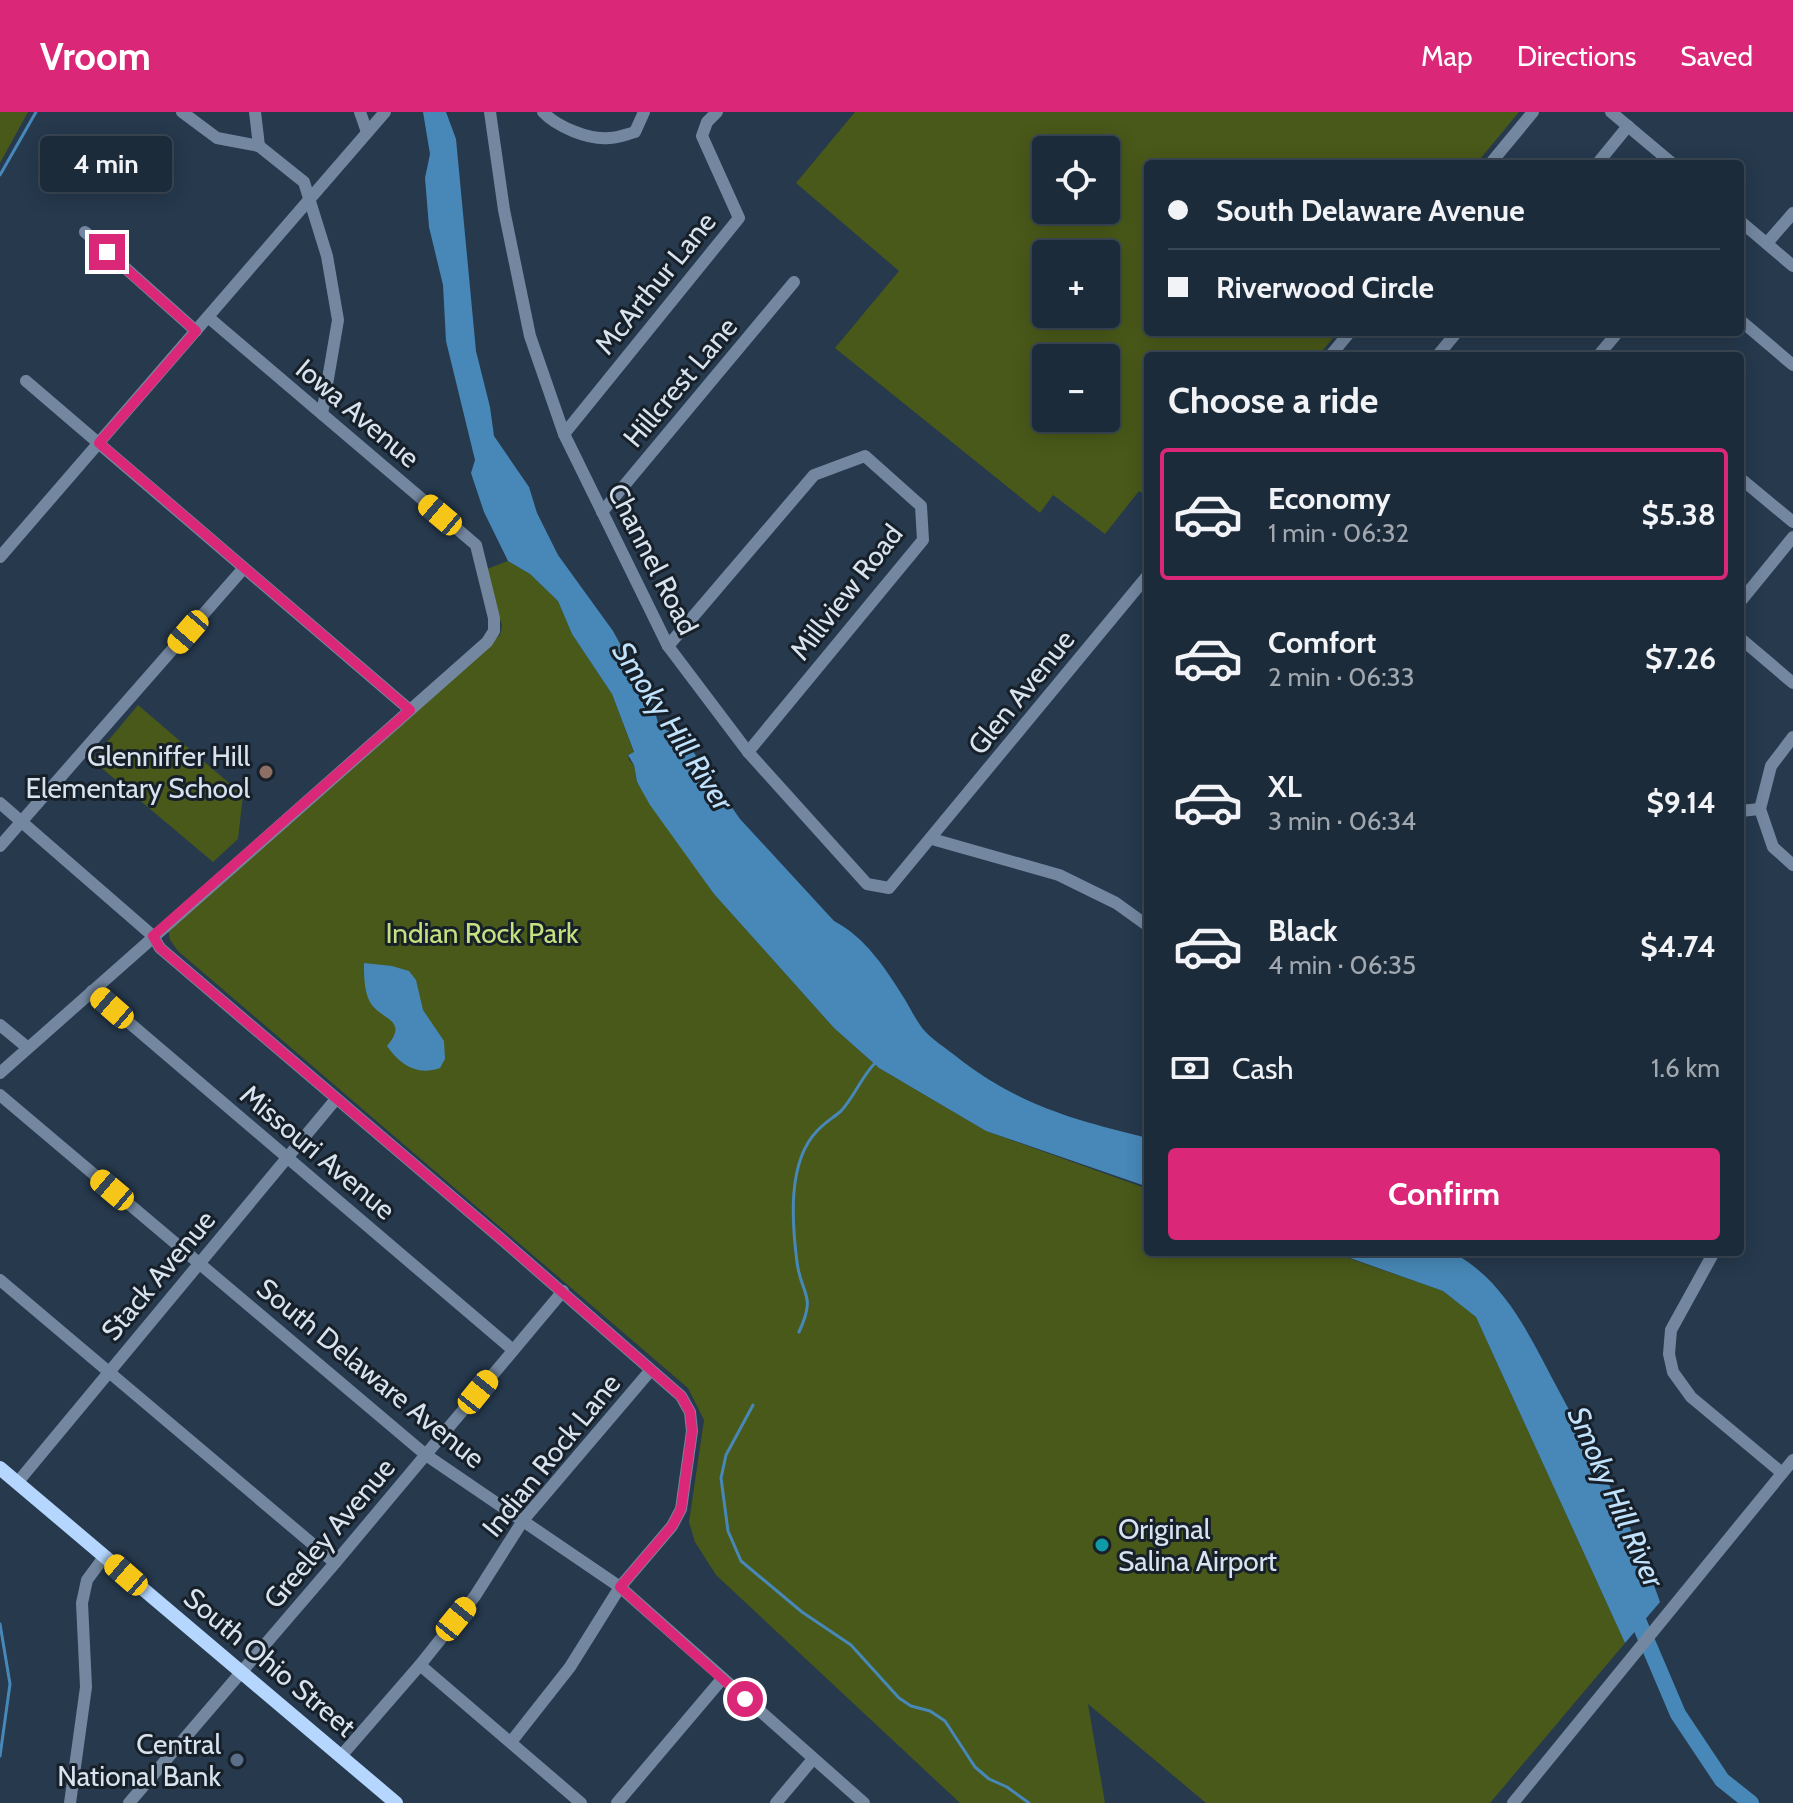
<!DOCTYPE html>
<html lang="en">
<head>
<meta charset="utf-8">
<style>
  body { margin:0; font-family:Cabin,sans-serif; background:#293745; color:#f1f3f6; height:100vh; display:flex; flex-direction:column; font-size:30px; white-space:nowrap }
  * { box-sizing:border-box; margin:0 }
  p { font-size:26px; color:#a0a7af }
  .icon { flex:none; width:44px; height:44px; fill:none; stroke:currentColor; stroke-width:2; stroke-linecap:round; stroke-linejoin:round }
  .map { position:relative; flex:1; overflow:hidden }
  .side { position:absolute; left:1144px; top:240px; width:600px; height:904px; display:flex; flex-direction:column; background:#1c2b3a; border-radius:8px; box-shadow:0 4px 20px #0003,0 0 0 2px #3a4754 }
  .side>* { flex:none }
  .top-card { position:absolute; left:1144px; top:48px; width:600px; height:176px; border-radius:8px; box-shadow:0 4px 20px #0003,0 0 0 2px #3a4754; display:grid; align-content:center; height:176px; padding:0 24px; background:#1c2b3a }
  .buttons { position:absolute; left:1032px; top:24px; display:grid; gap:16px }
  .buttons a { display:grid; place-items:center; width:88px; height:88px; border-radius:8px; background:#1c2b3a; box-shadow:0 4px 20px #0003,0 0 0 2px #3a4754; font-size:40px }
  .end { position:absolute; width:36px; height:36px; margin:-18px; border:10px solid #db2777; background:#fff; box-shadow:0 0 0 4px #fff }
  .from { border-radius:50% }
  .bubble { position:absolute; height:56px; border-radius:8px; background:#1c2b3a; box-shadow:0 4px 20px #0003,0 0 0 2px #3a4754; font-size:26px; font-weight:700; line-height:56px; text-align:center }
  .car { position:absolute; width:24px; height:48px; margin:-24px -12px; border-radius:10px; box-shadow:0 0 6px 2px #0007; background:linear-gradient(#f5c518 24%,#345 0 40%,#f5c518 0 76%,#345 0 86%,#f5c518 0) }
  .top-card b { display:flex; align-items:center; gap:28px; height:76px; font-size:30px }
  .top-card b+b { border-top:2px solid #3a4754 }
  .top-card i { width:20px; height:20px; background:#f1f3f6 }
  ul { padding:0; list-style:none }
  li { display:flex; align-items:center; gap:24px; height:132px; margin:0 16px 12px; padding:0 8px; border:4px solid transparent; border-radius:8px }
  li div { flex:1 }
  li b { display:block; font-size:30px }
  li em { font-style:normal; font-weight:700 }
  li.current { border-color:#db2777 }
  li>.icon { width:72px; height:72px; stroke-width:1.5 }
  h2 { padding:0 24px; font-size:36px; line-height:96px }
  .pay { display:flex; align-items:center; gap:20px; height:88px; padding:0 24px; font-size:30px }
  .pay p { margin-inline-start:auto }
  .cta { display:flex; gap:16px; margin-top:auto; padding:16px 24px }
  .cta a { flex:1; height:92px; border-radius:8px; background:#db2777; color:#fff; font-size:32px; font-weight:700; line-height:92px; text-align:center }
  header { display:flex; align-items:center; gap:48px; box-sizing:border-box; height:112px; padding:0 40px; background:#db2777; color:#fff }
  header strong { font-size:38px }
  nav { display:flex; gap:44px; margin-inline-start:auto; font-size:28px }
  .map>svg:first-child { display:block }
</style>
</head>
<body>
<header>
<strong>Vroom</strong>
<nav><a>Map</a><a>Directions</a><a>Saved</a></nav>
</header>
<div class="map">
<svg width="1793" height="1691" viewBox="0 0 1793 1691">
  <rect width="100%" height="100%" fill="#26394d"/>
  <!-- green -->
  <g fill="#495919" fill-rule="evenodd">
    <path d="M0,0H28L0,51Z"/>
    <path d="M855,0H1519L1476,52H1148V220H1338L1318,244H1148V385L1139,379L1105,422L1053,383L1040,401L835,236L899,159L796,71ZM1046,38H1106V98H1046ZM1046,142H1106V202H1046ZM1046,246H1106V306H1046Z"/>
    <path d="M508,449L530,462L558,489L572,522L612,582L634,641L628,642L629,648L634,653L637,671L714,782L834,916L879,956L986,1019L1148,1077V1140H1331L1443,1179L1476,1205L1625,1531L1490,1691H1206L1088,1592L1105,1691H960L716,1463L695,1430L689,1410L704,1308L688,1276L178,839L170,828L168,817L500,523L502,514L487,457Z"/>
    <path d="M138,593L243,683L238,727L213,750L92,648Z"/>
  </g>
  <!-- water -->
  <g fill="#4788b8">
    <path d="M423,0H446L456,27L476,239L490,295L494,324L529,375L537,401L558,443L613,519L652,590L659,614L685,628L740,707L834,809C865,825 886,857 904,886C910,896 916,908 923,917C932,928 946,936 957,945C1018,993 1074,1008 1148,1026V1075L986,1019L879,956L834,916L714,782L650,693L637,670L634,653L628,643L634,640L612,582L572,522L558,489L530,462L508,449L484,400L471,361L475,348L446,229L443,173L429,115L425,66L430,42Z"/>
    <path d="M364,851L392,854L409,859L416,868L423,898L444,929L445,947L440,956C417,964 400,953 387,934C410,907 380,908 370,890C364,879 364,863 364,851Z"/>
    <path d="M1333,1140L1455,1142C1508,1171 1533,1231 1560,1281C1597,1350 1635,1416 1660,1490L1625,1531L1476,1205L1443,1179Z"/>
  </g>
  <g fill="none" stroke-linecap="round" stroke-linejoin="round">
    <!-- stream -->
    <g stroke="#4788b8" stroke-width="3">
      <path d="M0,63L36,0"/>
      <path d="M799,1220C817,1181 801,1184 797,1150C792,1111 787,1050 817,1019C824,1011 833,1006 841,999C855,984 862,963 877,949"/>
      <path d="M753,1293L726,1343L721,1366L728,1419L741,1449L802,1500L851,1533L899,1586L911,1594L930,1599L945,1609L975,1655L989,1667L1007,1675L1029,1691"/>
      <path d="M0,1512L10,1572L0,1644"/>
    </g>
    <!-- river -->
    <path stroke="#4788b8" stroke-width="16" d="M1632,1494L1678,1602L1722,1668L1751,1691"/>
    <!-- minor -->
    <g stroke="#7387a0" stroke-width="12">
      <path d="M182,0L217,26L259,34"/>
      <path d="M255,0L259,34"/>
      <path d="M360,0L367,20"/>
      <path d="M490,0L504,98L530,224L564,322L668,534L748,640L867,772L889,776L1148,463"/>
      <path d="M543,0C557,15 589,28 609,26C618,26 627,22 635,20L644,0"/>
      <path d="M1611,0L1673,52"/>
      <path d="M259,34L304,70L327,144L338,208L322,302"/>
      <path d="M1490,52L1533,0"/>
      <path d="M1597,52L1628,14"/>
      <path d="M1740,109L1793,154"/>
      <path d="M85,120L196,219"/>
      <path d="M1767,131L1793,101"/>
      <path d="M1740,208L1793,253"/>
      <path d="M1330,244L1350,220"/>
      <path d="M1437,244L1457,220"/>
      <path d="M1598,244L1618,220"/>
      <path d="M26,269L410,598"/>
      <path d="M564,322L739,106L702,24L707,10L717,0"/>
      <path d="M1740,366L1793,410"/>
      <path d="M602,400L794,170"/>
      <path d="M0,445L385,0"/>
      <path d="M1740,490L1793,425"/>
      <path d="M1740,526L1793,571"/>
      <path d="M668,534L814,363L865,344L921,394L923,428L748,640"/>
      <path d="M1793,625L1771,654L1760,697L1773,735L1793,753"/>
      <path d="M0,691L153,824L160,836L499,1125L681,1284L690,1300L692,1319L681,1397L672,1414L620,1475L570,1555L511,1630"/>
      <path d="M1740,699L1760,697"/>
      <path d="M932,727L1059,763L1116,791L1148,814"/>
      <path d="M0,734L243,457"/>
      <path d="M92,879L513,1238"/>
      <path d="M0,913L28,936"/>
      <path d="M0,961L487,530L494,519V506L476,433L208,205"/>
      <path d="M0,983L426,1343L620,1475L864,1691"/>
      <path d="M1714,1140L1671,1218L1669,1242L1673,1260L1691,1285L1782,1361"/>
      <path d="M0,1168L335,1451"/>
      <path d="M17,1371L336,987"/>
      <path d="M420,1553L581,1691"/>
      <path d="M341,1644L420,1553L475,1484L524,1407L650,1259"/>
      <path d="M70,1691L86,1575L82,1491L87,1468L104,1445"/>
      <path d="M129,1691L335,1451L563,1179"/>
      <path d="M617,1691L722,1567"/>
      <path d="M776,1691L813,1647"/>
      <path d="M1513,1691L1793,1348"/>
    </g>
    <!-- major -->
    <path stroke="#b4d6ff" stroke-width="14" d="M0,1356L396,1691"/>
  </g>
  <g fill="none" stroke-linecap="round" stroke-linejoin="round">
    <!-- route -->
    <path stroke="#db2777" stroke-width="10" d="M107,140L196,219L99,331L410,598L153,824L160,836L499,1125L681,1284L690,1300L692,1319L681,1397L672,1414L620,1475L745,1587"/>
  </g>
  <!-- markers -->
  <circle fill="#8d6e63" stroke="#172029" stroke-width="3" cx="266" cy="660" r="8"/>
  <circle fill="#0f9aa8" stroke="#172029" stroke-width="3" cx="1102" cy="1433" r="8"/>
  <circle fill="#5c6f8a" stroke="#172029" stroke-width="3" cx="237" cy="1648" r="8"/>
  <g text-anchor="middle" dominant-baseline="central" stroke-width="6" stroke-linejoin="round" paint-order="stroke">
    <!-- street labels -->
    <g font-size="28" fill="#d7e3ef" stroke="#172029">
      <text transform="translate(655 171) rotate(-51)">McArthur Lane</text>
      <text transform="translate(680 270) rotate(-50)">Hillcrest Lane</text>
      <text transform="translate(358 301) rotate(40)">Iowa Avenue</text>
      <text transform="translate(653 447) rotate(63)">Channel Road</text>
      <text transform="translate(846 480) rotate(-52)">Millview Road</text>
      <text transform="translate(1021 580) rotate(-51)">Glen Avenue</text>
      <text transform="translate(318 1040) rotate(40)">Missouri Avenue</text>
      <text transform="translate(158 1163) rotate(-50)">Stack Avenue</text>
      <text transform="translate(371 1261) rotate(39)">South Delaware Avenue</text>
      <text transform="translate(551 1343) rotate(-51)">Indian Rock Lane</text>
      <text transform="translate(329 1421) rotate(-50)">Greeley Avenue</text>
      <text transform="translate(270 1550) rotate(40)">South Ohio Street</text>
    </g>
    <!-- poi labels -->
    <g font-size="28" fill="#d7e3ef" stroke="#172029" text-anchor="end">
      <text x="250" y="644">Glenniffer Hill<tspan x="250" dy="32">Elementary School</tspan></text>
      <text x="1118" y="1417" text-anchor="start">Original<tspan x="1118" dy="32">Salina Airport</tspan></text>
      <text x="221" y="1632">Central<tspan x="221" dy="32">National Bank</tspan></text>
    </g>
    <!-- park labels -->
    <g font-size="28" fill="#c4e17f" stroke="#172029">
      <text x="482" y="821">Indian Rock Park</text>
    </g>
    <!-- water labels -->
    <g font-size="30" font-style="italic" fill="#c0e2fd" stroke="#172029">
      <text transform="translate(673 614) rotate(57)">Smoky Hill River</text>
      <text transform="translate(1616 1385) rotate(66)">Smoky Hill River</text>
    </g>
  </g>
</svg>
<div class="buttons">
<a><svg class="icon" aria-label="locate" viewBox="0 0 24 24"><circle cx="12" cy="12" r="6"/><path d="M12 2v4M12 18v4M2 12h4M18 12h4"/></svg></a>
<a>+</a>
<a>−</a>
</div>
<i class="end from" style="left:745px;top:1587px"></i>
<i class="end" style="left:107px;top:140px"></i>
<div class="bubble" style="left:40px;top:24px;width:132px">4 min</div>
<i class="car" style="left:440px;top:403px;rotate:310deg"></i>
<i class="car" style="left:188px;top:520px;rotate:221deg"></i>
<i class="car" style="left:112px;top:896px;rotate:311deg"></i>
<i class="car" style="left:112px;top:1078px;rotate:310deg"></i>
<i class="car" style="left:478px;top:1280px;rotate:39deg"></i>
<i class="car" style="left:126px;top:1463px;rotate:311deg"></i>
<i class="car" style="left:456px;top:1507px;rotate:39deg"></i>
<div class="top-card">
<b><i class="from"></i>South Delaware Avenue</b>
<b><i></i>Riverwood Circle</b>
</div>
<section class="side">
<h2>Choose a ride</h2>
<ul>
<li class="current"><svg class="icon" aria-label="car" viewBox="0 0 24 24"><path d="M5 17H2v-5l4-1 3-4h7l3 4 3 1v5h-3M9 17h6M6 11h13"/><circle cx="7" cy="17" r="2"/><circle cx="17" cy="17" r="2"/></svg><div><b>Economy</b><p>1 min · 06:32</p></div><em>$5.38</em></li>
<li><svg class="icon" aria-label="car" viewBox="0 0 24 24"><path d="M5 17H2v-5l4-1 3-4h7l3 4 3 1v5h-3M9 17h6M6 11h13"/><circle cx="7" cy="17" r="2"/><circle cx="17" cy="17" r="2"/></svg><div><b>Comfort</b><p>2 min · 06:33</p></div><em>$7.26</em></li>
<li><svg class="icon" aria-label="car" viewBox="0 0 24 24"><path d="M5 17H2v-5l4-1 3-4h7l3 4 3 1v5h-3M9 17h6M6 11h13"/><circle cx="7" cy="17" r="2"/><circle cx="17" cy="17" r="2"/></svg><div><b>XL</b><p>3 min · 06:34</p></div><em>$9.14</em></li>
<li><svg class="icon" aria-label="car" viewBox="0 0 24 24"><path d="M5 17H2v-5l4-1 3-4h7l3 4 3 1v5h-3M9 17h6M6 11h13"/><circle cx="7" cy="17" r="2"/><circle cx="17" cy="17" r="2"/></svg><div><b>Black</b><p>4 min · 06:35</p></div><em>$4.74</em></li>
</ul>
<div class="pay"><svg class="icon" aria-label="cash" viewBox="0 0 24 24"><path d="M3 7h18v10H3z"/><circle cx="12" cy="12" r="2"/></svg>Cash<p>1.6 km</p></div>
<div class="cta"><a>Confirm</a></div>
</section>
</div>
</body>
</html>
